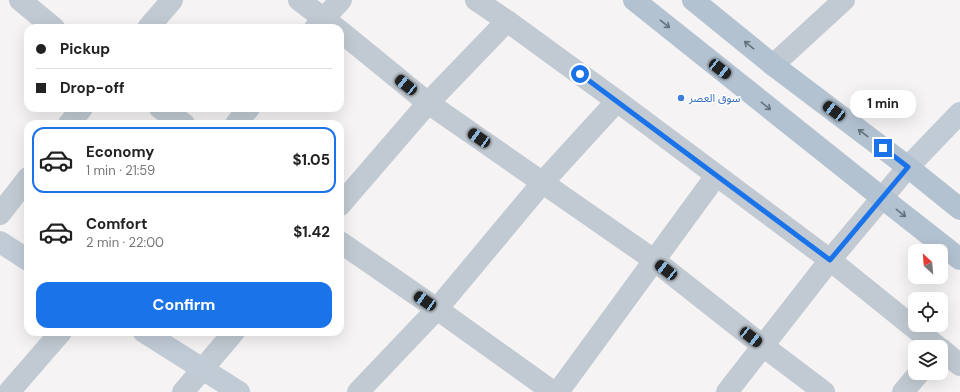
<!DOCTYPE html>
<html lang="en">
<head>
<meta charset="utf-8">
<style>
  body { margin:0; font-family:"DM Sans","Noto Sans Arabic",sans-serif; background:#f6f6f6; color:#222; height:100vh; display:flex; flex-direction:column; font-size:15px; white-space:nowrap }
  * { box-sizing:border-box; margin:0 }
  p { font-size:13px; color:#767676 }
  .icon { flex:none; width:22px; height:22px; fill:none; stroke:currentColor; stroke-width:2; stroke-linecap:round; stroke-linejoin:round }
  .map { position:relative; flex:1; overflow:hidden }
  .drawer { position:absolute; left:24px; top:120px; width:320px; height:216px; display:flex; flex-direction:column; background:#fff; border-radius:12px; box-shadow:0 4px 16px #0002 }
  .drawer>* { flex:none }
  .guide { position:absolute; left:24px; top:24px; width:320px; height:88px; border-radius:12px; box-shadow:0 4px 16px #0002; display:grid; align-content:center; height:88px; padding:0 12px; background:#fff }
  .needle { width:26px; rotate:334deg }
  .fabs { position:absolute; left:908px; top:244px; display:grid; gap:8px }
  .fabs a { display:grid; place-items:center; width:40px; height:40px; border-radius:8px; background:#fff; box-shadow:0 4px 16px #0002; font-size:20px }
  .end { position:absolute; width:18px; height:18px; margin:-9px; border:5px solid #1a73e8; background:#fff; box-shadow:0 0 0 2px #fff }
  .from { border-radius:50% }
  .bubble { position:absolute; height:28px; border-radius:12px; background:#fff; box-shadow:0 4px 16px #0002; font-size:13px; font-weight:700; line-height:28px; text-align:center }
  .car { position:absolute; width:12px; height:24px; margin:-12px -6px; border-radius:5px; box-shadow:0 0 3px 1px #0007; background:linear-gradient(#222 24%,#8ab4d8 0 40%,#222 0 76%,#8ab4d8 0 86%,#222 0) }
  .guide b { display:flex; align-items:center; gap:14px; height:38px; font-size:15px }
  .guide b+b { border-top:1px solid #e0e0e0 }
  .guide i { width:10px; height:10px; background:#222 }
  ul { padding:7px 0 0; list-style:none }
  li { display:flex; align-items:center; gap:12px; height:66px; margin:0 8px 6px; padding:0 4px; border:2px solid transparent; border-radius:12px }
  li div { flex:1 }
  li b { display:block; font-size:15px }
  li em { font-style:normal; font-weight:700 }
  li.active { border-color:#1a73e8 }
  li>.icon { width:36px; height:36px; stroke-width:1.5 }
  .cta { display:flex; gap:8px; margin-top:auto; padding:8px 12px }
  .cta a { flex:1; height:46px; border-radius:12px; background:#1a73e8; color:#fff; font-size:16px; font-weight:700; line-height:46px; text-align:center }
  .map>svg:first-child { display:block }
</style>
</head>
<body>
<div class="map">
<svg width="960" height="392" viewBox="0 0 960 392">
  <rect width="100%" height="100%" fill="#f5f3f3"/>
  <g fill="none" stroke-linecap="round" stroke-linejoin="round">
    <!-- street -->
    <g stroke="#c1cad2" stroke-width="22">
      <path d="M20,0L54,28"/>
      <path d="M299,0L336,28"/>
      <path d="M476,0L507,21L617,101L830,260L938,347"/>
      <path d="M148,28L172,0"/>
      <path d="M315,28L341,0"/>
      <path d="M340,31L428,103L654,260L763,346L824,392"/>
      <path d="M773,65L844,0"/>
      <path d="M160,108L184,124"/>
      <path d="M69,124L82,108"/>
      <path d="M236,124L249,108"/>
      <path d="M340,205L428,103L507,21"/>
      <path d="M0,214L28,178"/>
      <path d="M340,242L437,309L553,392"/>
      <path d="M941,349L960,365"/>
      <path d="M9,392L61,332"/>
      <path d="M183,392L234,332"/>
      <path d="M358,392L437,309L543,182L617,101"/>
      <path d="M558,392L716,176"/>
      <path d="M727,392L830,260L908,167"/>
      <path d="M903,392L919,373"/>
    </g>
    <!-- secondary -->
    <g stroke="#c1cbd6" stroke-width="22">
      <path d="M908,167L960,113"/>
      <path d="M0,242L28,260"/>
      <path d="M144,332L239,392"/>
    </g>
    <!-- primary -->
    <g stroke="#b3c2d1" stroke-width="22">
      <path d="M634,0L881,197L960,259"/>
      <path d="M693,0L773,65L908,167L960,209"/>
    </g>
  </g>
  <!-- one-way arrows -->
  <defs><path id="oneway-shaft" d="M-6 0H5M1.5-3L5.5 0L1.5 3" fill="none" stroke-width="1.6" stroke-linecap="round" stroke-linejoin="round"/></defs>
  <g stroke="#64717d">
    <use href="#oneway-shaft" transform="translate(665 24) rotate(39)"/>
    <use href="#oneway-shaft" transform="translate(749 45) rotate(-141)"/>
    <use href="#oneway-shaft" transform="translate(766 106) rotate(39)"/>
    <use href="#oneway-shaft" transform="translate(863 133) rotate(-143)"/>
    <use href="#oneway-shaft" transform="translate(901 213) rotate(38)"/>
  </g>
  <g fill="none" stroke-linecap="round" stroke-linejoin="round">
    <!-- route -->
    <path stroke="#1a73e8" stroke-width="5" d="M580,74L830,260L908,167L883,148"/>
  </g>
  <!-- markers -->
  <circle fill="#3f7fe0" stroke="#fff" stroke-width="1.5" cx="681" cy="98" r="4"/>
  <g text-anchor="middle" dominant-baseline="central" stroke-width="3" stroke-linejoin="round" paint-order="stroke">
    <!-- shop labels -->
    <g font-size="11" fill="#366cbe" stroke="#fff" text-anchor="start">
      <text x="689" y="98">سوق العصر</text>
    </g>
  </g>
</svg>
<div class="fabs">
<a><svg class="needle" viewBox="-14 -14 28 28"><path d="M0-13l5 13h-10z" fill="#e53935"/><path d="M0 13l5-13h-10z" fill="#767676"/></svg></a>
<a><svg class="icon" aria-label="locate" viewBox="0 0 24 24"><circle cx="12" cy="12" r="6"/><path d="M12 2v4M12 18v4M2 12h4M18 12h4"/></svg></a>
<a><svg class="icon" aria-label="layers" viewBox="0 0 24 24"><path d="M12 4l9 5-9 5-9-5zM3 14l9 5 9-5"/></svg></a>
</div>
<i class="end from" style="left:580px;top:74px"></i>
<i class="end" style="left:883px;top:148px"></i>
<div class="bubble" style="left:850px;top:90px;width:66px">1 min</div>
<i class="car" style="left:720px;top:69px;rotate:128deg"></i>
<i class="car" style="left:406px;top:85px;rotate:309deg"></i>
<i class="car" style="left:834px;top:111px;rotate:307deg"></i>
<i class="car" style="left:479px;top:138px;rotate:305deg"></i>
<i class="car" style="left:666px;top:270px;rotate:308deg"></i>
<i class="car" style="left:425px;top:301px;rotate:304deg"></i>
<i class="car" style="left:751px;top:337px;rotate:128deg"></i>
<div class="guide">
<b><i class="from"></i>Pickup</b>
<b><i></i>Drop-off</b>
</div>
<section class="drawer">
<ul>
<li class="active"><svg class="icon" aria-label="car" viewBox="0 0 24 24"><path d="M5 17H2v-5l4-1 3-4h7l3 4 3 1v5h-3M9 17h6M6 11h13"/><circle cx="7" cy="17" r="2"/><circle cx="17" cy="17" r="2"/></svg><div><b>Economy</b><p>1 min · 21:59</p></div><em>$1.05</em></li>
<li><svg class="icon" aria-label="car" viewBox="0 0 24 24"><path d="M5 17H2v-5l4-1 3-4h7l3 4 3 1v5h-3M9 17h6M6 11h13"/><circle cx="7" cy="17" r="2"/><circle cx="17" cy="17" r="2"/></svg><div><b>Comfort</b><p>2 min · 22:00</p></div><em>$1.42</em></li>
</ul>
<div class="cta"><a>Confirm</a></div>
</section>
</div>
</body>
</html>
